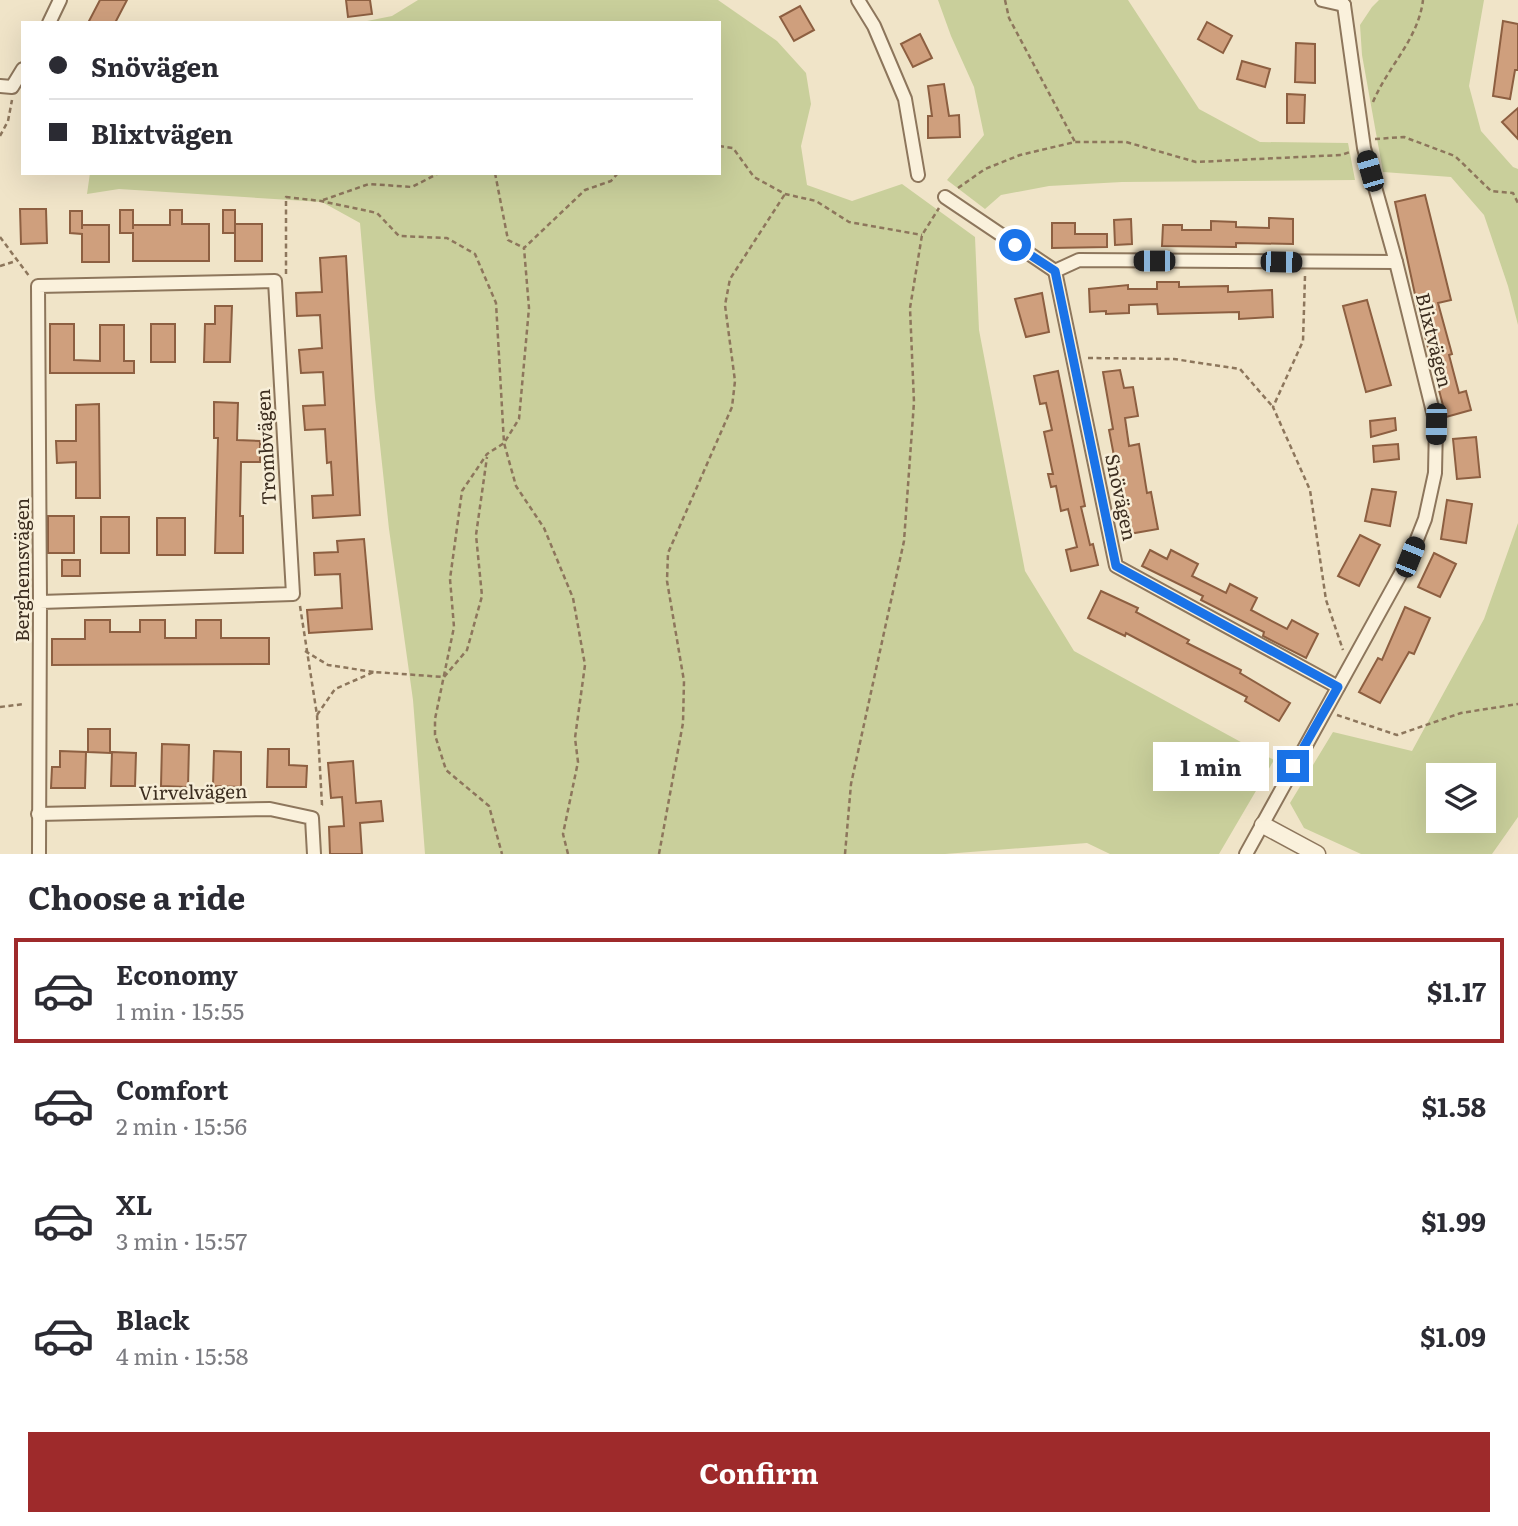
<!DOCTYPE html>
<html lang="en">
<head>
<meta charset="utf-8">
<style>
  body { margin:0; font-family:Literata,serif; background:#f7f7f7; color:#2b2b33; height:100vh; display:flex; flex-direction:column; font-size:26px; white-space:nowrap }
  * { box-sizing:border-box; margin:0 }
  p { font-size:23px; color:#7c7c81 }
  .icon { flex:none; width:38px; height:38px; fill:none; stroke:currentColor; stroke-width:2; stroke-linecap:round; stroke-linejoin:round }
  .map { position:relative; height:854px; overflow:hidden }
  .details { display:flex; flex-direction:column; background:#fff; flex:1 }
  .details>* { flex:none }
  .banner { position:absolute; left:21px; top:21px; width:700px; height:154px; border-radius:0px; box-shadow:0 7px 28px #0002; display:grid; align-content:center; height:154px; padding:0 28px; background:#fff }
  .buttons { position:absolute; left:1426px; top:763px; display:grid; gap:14px }
  .buttons a { display:grid; place-items:center; width:70px; height:70px; border-radius:0px; background:#fff; box-shadow:0 7px 28px #0002; font-size:35px }
  .end { position:absolute; width:32px; height:32px; margin:-16px; border:9px solid #1a73e8; background:#fff; box-shadow:0 0 0 4px #fff }
  .from { border-radius:50% }
  .bubble { position:absolute; height:49px; border-radius:0px; background:#fff; box-shadow:0 7px 28px #0002; font-size:23px; font-weight:700; line-height:49px; text-align:center }
  .car { position:absolute; width:21px; height:42px; margin:-21px -10px; border-radius:9px; box-shadow:0 0 5px 2px #0007; background:linear-gradient(#222 24%,#8ab4d8 0 40%,#222 0 76%,#8ab4d8 0 86%,#222 0) }
  .banner b { display:flex; align-items:center; gap:24px; height:66px; font-size:26px }
  .banner b+b { border-top:2px solid #e1e1e2 }
  .banner i { width:18px; height:18px; background:#2b2b33 }
  ul { padding:0; list-style:none }
  li { display:flex; align-items:center; gap:21px; height:105px; margin:0 14px 10px; padding:0 14px; border:4px solid transparent; border-radius:0px }
  li div { flex:1 }
  li b { display:block; font-size:26px }
  li em { font-style:normal; font-weight:700 }
  li.on { border-color:#9e2a2b }
  li>.icon { width:63px; height:63px; stroke-width:1.5 }
  h2 { padding:0 28px; font-size:32px; line-height:84px }
  .primary-button { display:flex; gap:14px; margin-top:auto; padding:14px 28px }
  .primary-button a { flex:1; height:80px; border-radius:0px; background:#9e2a2b; color:#fff; font-size:28px; font-weight:700; line-height:80px; text-align:center }
  .map>svg:first-child { display:block }
</style>
</head>
<body>
<div class="map">
<svg width="1518" height="854" viewBox="0 0 1518 854">
  <rect width="100%" height="100%" fill="#f0e4c8"/>
  <!-- green -->
  <g fill="#c9cf9b" fill-rule="evenodd">
    <path d="M418,0H718L777,41L806,73L811,104L801,146L807,185L852,201L902,184L975,237L979,330L1025,571L1074,651L1274,760L1219,854H1110L1087,843L945,854H425L413,700L389,529L375,398L360,223L322,202L119,189L87,194L90,173H719V23H357L392,16Z"/>
    <path d="M938,0H1128L1199,109L1260,142L1348,143L1355,180L1122,182L1049,186L1001,195L985,209L947,180L984,135L974,87L951,36Z"/>
    <path d="M1379,0H1484L1469,86L1481,131L1513,167L1518,169V325L1508,286L1484,215L1451,177L1383,172L1362,55L1360,25L1372,7Z"/>
    <path d="M1518,523V817L1492,854H1361L1304,828L1290,803L1333,732L1412,751L1484,619ZM1484,775V821H1438V775Z"/>
  </g>
  <!-- building -->
  <g fill="#cf9f7d" stroke="#8d5f41" stroke-width="2">
    <path d="M100,0H127L115,23H88Z"/>
    <path d="M346,0H370L372,14L348,17Z"/>
    <path d="M800,6L814,30L794,41L780,17Z"/>
    <path d="M1503,21L1518,24V70H1515L1510,99L1493,96Z"/>
    <path d="M1207,22L1232,36L1223,53L1198,39Z"/>
    <path d="M920,34L932,58L913,67L901,44Z"/>
    <path d="M1296,43L1315,44V83L1295,82Z"/>
    <path d="M1242,61L1270,69L1265,87L1237,79Z"/>
    <path d="M944,84L949,116L959,115L960,137L928,138V116H932L928,86Z"/>
    <path d="M1287,94L1305,95L1304,123H1287Z"/>
    <path d="M1518,108V139L1502,122Z"/>
    <path d="M1425,195L1451,300L1438,303L1452,354L1449,355L1459,393L1466,391L1471,410L1446,417L1419,313L1395,202Z"/>
    <path d="M20,209H46L47,243L21,244Z"/>
    <path d="M120,210H133V229V225H170V210H182V224H209V261H133V233H120Z"/>
    <rect x="223" y="210" width="12" height="23"/>
    <path d="M70,211H82V229V225H109V262H82V234L70,233Z"/>
    <path d="M1269,218L1293,219V244L1236,243V247L1162,246L1163,225H1182V230H1211V221L1236,222V227L1269,228Z"/>
    <path d="M1131,219L1132,244L1115,245L1114,220Z"/>
    <path d="M1052,223H1075V234H1107V247L1052,248Z"/>
    <rect x="235" y="224" width="27" height="37"/>
    <path d="M346,256L360,515L313,518L312,496L333,495L331,462L327,463L325,429L305,430L303,406L325,405L323,372L301,373L299,350L322,348L320,315L297,316L296,293L322,292L320,258Z"/>
    <path d="M1157,282H1179V287L1228,286V292L1272,290L1273,317L1239,319V312L1158,314L1157,304L1129,305V313L1106,314V311L1090,312L1089,289L1128,285V289H1157Z"/>
    <path d="M1042,293L1049,332L1026,337L1015,299Z"/>
    <path d="M1367,300L1391,385L1366,392L1343,306Z"/>
    <path d="M215,306H232L230,362H204L205,324H215Z"/>
    <path d="M50,324H74V360L100,361V325H124V361H134V373H50Z"/>
    <rect x="151" y="324" width="24" height="38"/>
    <path d="M1120,370L1124,388L1133,387L1138,416L1125,418L1129,446L1139,444L1147,493L1151,492L1158,529L1129,534L1109,430L1113,429L1103,372Z"/>
    <path d="M1058,371L1085,506L1081,507L1090,545L1093,544L1098,565L1071,571L1066,550L1077,547L1068,509L1061,511L1056,486L1051,487L1048,474H1053L1044,432L1052,430L1046,403L1040,404L1034,376Z"/>
    <path d="M214,402L238,403L237,440L260,441V462H241L240,516H243V553H215L218,438H214Z"/>
    <path d="M99,404L100,498H76V462L57,463L56,441H76V405Z"/>
    <path d="M1395,418L1396,430L1371,437L1370,421Z"/>
    <path d="M1476,437L1480,477L1457,479L1453,439Z"/>
    <path d="M1398,444L1399,459L1374,462L1373,446Z"/>
    <path d="M1372,489L1396,492L1390,526L1365,521Z"/>
    <path d="M1447,500L1472,504L1466,543L1441,539Z"/>
    <rect x="48" y="516" width="26" height="37"/>
    <rect x="101" y="517" width="28" height="36"/>
    <rect x="157" y="518" width="28" height="37"/>
    <path d="M1360,535L1380,545L1359,586L1338,576Z"/>
    <path d="M364,539L372,629L309,633L307,610L342,608L340,574L315,575L314,553L338,552L337,541Z"/>
    <path d="M1150,550L1167,559L1171,550L1198,564L1192,576L1226,593L1230,584L1257,598L1251,610L1287,629L1292,620L1318,634L1306,658L1263,636L1264,632L1201,600L1203,596L1142,566Z"/>
    <path d="M1434,553L1456,564L1440,597L1418,587Z"/>
    <rect x="62" y="560" width="18" height="16"/>
    <path d="M1101,591L1138,608L1136,612L1189,640L1187,643L1241,670L1240,673L1290,703L1279,721L1245,701L1247,697L1126,633L1125,636L1088,618Z"/>
    <path d="M1405,607L1430,618L1414,654L1409,652L1380,703L1359,692L1378,658L1382,660Z"/>
    <path d="M85,620H110V632H140V620H165V638H196V620H221V638H269V664L52,665V639H85Z"/>
    <path d="M88,729H110V753L88,752Z"/>
    <path d="M162,744L189,745L188,787L161,786Z"/>
    <path d="M268,749H289V765L307,766L306,787H267Z"/>
    <path d="M60,751L86,752L85,788H51L52,767H60Z"/>
    <path d="M214,751L241,752V787L213,786Z"/>
    <path d="M112,752L136,753L135,786H111Z"/>
    <path d="M353,761L356,803L381,801L383,821L360,823L362,854H330L329,827L344,826L342,797L331,798L328,763Z"/>
  </g>
  <g fill="none" stroke-linecap="round" stroke-linejoin="round">
    <!-- minor casing -->
    <g stroke="#8d765c" stroke-width="16">
      <g id="minor">
        <path d="M858,0L874,26L905,99L918,175"/>
        <path d="M1322,0L1344,5"/>
        <path d="M49,23L60,0"/>
        <path d="M0,86L12,87L23,69"/>
        <path d="M945,197L1055,271"/>
        <path d="M1338,687L1116,566L1055,271L1079,260L1396,262"/>
        <path d="M38,814L270,809L312,818L314,854"/>
        <path d="M39,854L40,602L38,286L275,281L293,594L40,602"/>
        <path d="M1246,854L1410,557L1425,519L1435,473L1436,424L1396,262L1364,148L1344,5"/>
      </g>
    </g>
    <!-- tertiary casing -->
    <g stroke="#8d765c" stroke-width="19">
      <path id="tertiary" d="M1263,825L1317,854"/>
    </g>
    <!-- path -->
    <g stroke="#8d765c" stroke-width="2.5" stroke-dasharray="5 3.5" stroke-linecap="butt">
      <path d="M1005,0L1009,18L1075,142"/>
      <path d="M1373,102C1388,66 1418,40 1423,0"/>
      <path d="M0,136L8,121L12,100"/>
      <path d="M1375,139L1404,137L1455,156L1491,191L1513,193L1518,203"/>
      <path d="M719,146L733,148L754,177L785,194L816,201L849,222L922,235"/>
      <path d="M495,173L508,240L524,248"/>
      <path d="M958,188L985,169L1020,155L1075,142H1126L1196,162L1341,155L1350,152"/>
      <path d="M323,200L369,184L412,187L439,173"/>
      <path d="M0,237L29,276"/>
      <path d="M0,266L16,261"/>
      <path d="M286,274V197L321,201L377,213L399,236L447,238L475,254L496,303L504,443L487,454L462,491L450,579L454,627L435,719V735L446,770L489,806L502,854"/>
      <path d="M1305,276L1303,341L1273,407L1310,490L1326,600L1343,650"/>
      <path d="M1088,358L1174,359L1240,369L1273,407"/>
      <path d="M300,606L317,715L322,805L320,807"/>
      <path d="M305,651L328,665L374,672"/>
      <path d="M0,707L24,704"/>
      <path d="M317,715L335,689L374,672L444,677L467,650L482,596L476,535L487,457"/>
      <path d="M1337,715L1397,735L1461,713L1518,704"/>
      <path d="M568,854L563,834L578,762L575,738L585,665L573,598L544,528L516,486L504,443L519,419L529,308L524,248L585,190L611,181L618,173"/>
      <path d="M659,854L683,723L684,681L667,581L668,553L732,407L735,381L725,305L730,279L785,194"/>
      <path d="M845,854L851,784L904,541L914,402L910,308L922,235L939,208"/>
    </g>
    <!-- minor -->
    <use href="#minor" stroke="#faf1dc" stroke-width="12"/>
    <!-- tertiary -->
    <use href="#tertiary" stroke="#faf1dc" stroke-width="16"/>
  </g>
  <g fill="none" stroke-linecap="round" stroke-linejoin="round">
    <!-- route -->
    <path stroke="#1a73e8" stroke-width="9" d="M1015,245L1055,271L1116,566L1338,687L1293,766"/>
  </g>
  <g text-anchor="middle" dominant-baseline="central" stroke-width="5" stroke-linejoin="round" paint-order="stroke">
    <!-- street labels -->
    <g font-size="19" fill="#3d2e20" stroke="#f7eed8">
      <text transform="translate(1435 340) rotate(76)">Blixtvägen</text>
      <text transform="translate(265 447) rotate(-93)">Trombvägen</text>
      <text transform="translate(1122 497) rotate(78)">Snövägen</text>
      <text transform="translate(21 570) rotate(-90)">Berghemsvägen</text>
      <text transform="translate(193 791) rotate(-1)">Virvelvägen</text>
    </g>
  </g>
</svg>
<div class="buttons">
<a><svg class="icon" aria-label="layers" viewBox="0 0 24 24"><path d="M12 4l9 5-9 5-9-5zM3 14l9 5 9-5"/></svg></a>
</div>
<i class="end from" style="left:1015px;top:245px"></i>
<i class="end" style="left:1293px;top:766px"></i>
<div class="bubble" style="left:1153px;top:742px;width:116px">1 min</div>
<i class="car" style="left:1370px;top:171px;rotate:344deg"></i>
<i class="car" style="left:1154px;top:261px;rotate:270deg"></i>
<i class="car" style="left:1281px;top:262px;rotate:91deg"></i>
<i class="car" style="left:1436px;top:424px;rotate:181deg"></i>
<i class="car" style="left:1410px;top:557px;rotate:22deg"></i>
<div class="banner">
<b><i class="from"></i>Snövägen</b>
<b><i></i>Blixtvägen</b>
</div>
</div>
<section class="details">
<h2>Choose a ride</h2>
<ul>
<li class="on"><svg class="icon" aria-label="car" viewBox="0 0 24 24"><path d="M5 17H2v-5l4-1 3-4h7l3 4 3 1v5h-3M9 17h6M6 11h13"/><circle cx="7" cy="17" r="2"/><circle cx="17" cy="17" r="2"/></svg><div><b>Economy</b><p>1 min · 15:55</p></div><em>$1.17</em></li>
<li><svg class="icon" aria-label="car" viewBox="0 0 24 24"><path d="M5 17H2v-5l4-1 3-4h7l3 4 3 1v5h-3M9 17h6M6 11h13"/><circle cx="7" cy="17" r="2"/><circle cx="17" cy="17" r="2"/></svg><div><b>Comfort</b><p>2 min · 15:56</p></div><em>$1.58</em></li>
<li><svg class="icon" aria-label="car" viewBox="0 0 24 24"><path d="M5 17H2v-5l4-1 3-4h7l3 4 3 1v5h-3M9 17h6M6 11h13"/><circle cx="7" cy="17" r="2"/><circle cx="17" cy="17" r="2"/></svg><div><b>XL</b><p>3 min · 15:57</p></div><em>$1.99</em></li>
<li><svg class="icon" aria-label="car" viewBox="0 0 24 24"><path d="M5 17H2v-5l4-1 3-4h7l3 4 3 1v5h-3M9 17h6M6 11h13"/><circle cx="7" cy="17" r="2"/><circle cx="17" cy="17" r="2"/></svg><div><b>Black</b><p>4 min · 15:58</p></div><em>$1.09</em></li>
</ul>
<div class="primary-button"><a>Confirm</a></div>
</section>
</body>
</html>
